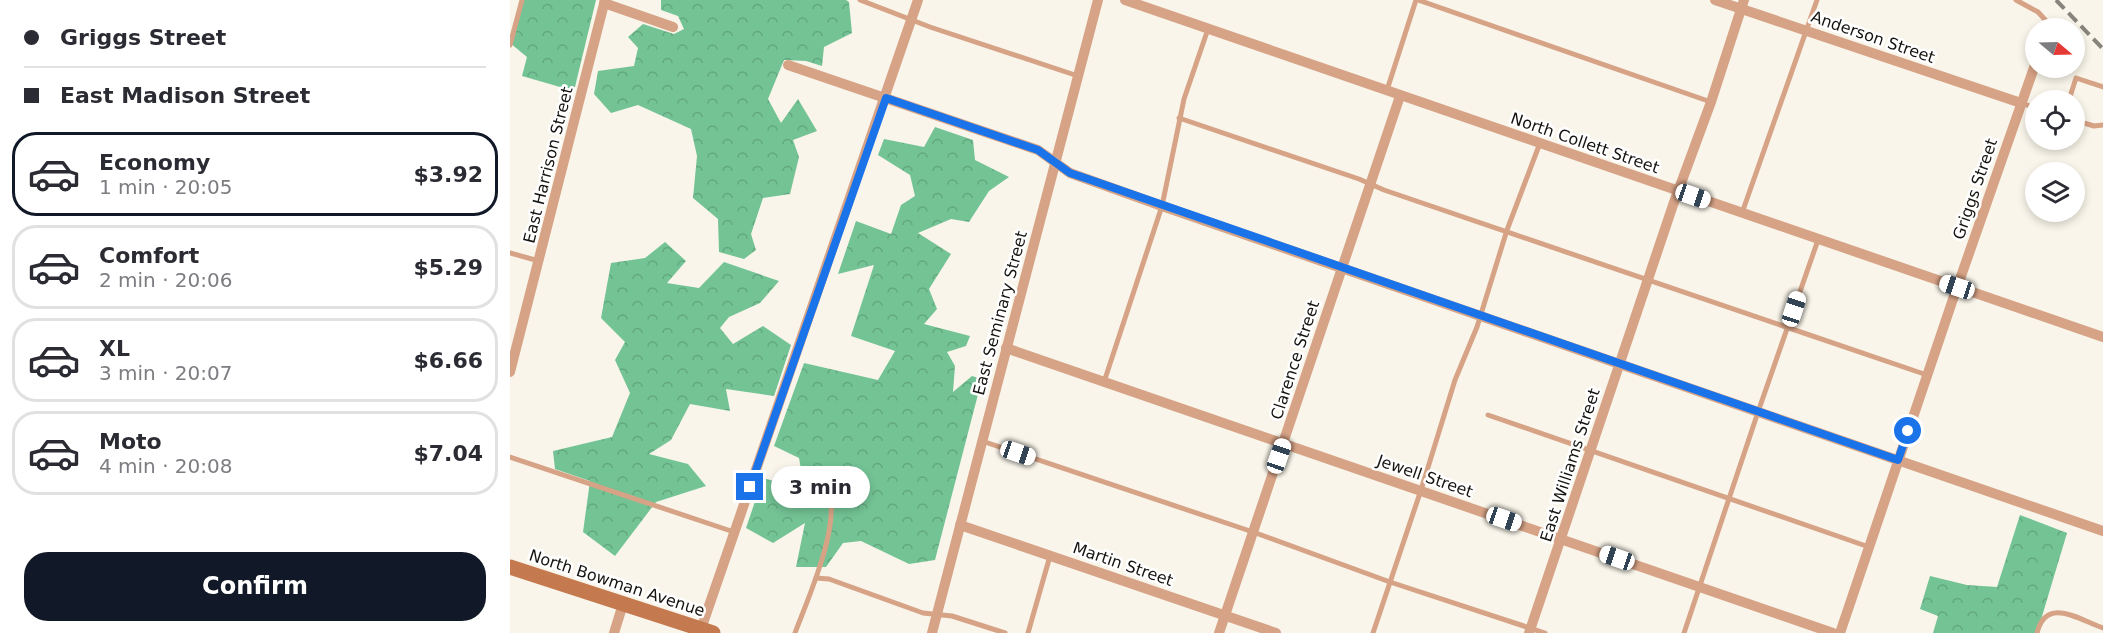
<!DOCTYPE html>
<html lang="en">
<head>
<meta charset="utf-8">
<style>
  body { margin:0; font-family:"DejaVu Sans",sans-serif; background:#f2f2f3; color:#2b2b33; height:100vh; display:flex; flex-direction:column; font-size:22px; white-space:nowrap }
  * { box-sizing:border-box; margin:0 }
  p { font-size:20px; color:#7c7c81 }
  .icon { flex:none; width:33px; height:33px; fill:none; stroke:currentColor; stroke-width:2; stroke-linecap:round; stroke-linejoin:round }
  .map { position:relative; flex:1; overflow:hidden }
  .drawer { display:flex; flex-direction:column; background:#fff; width:510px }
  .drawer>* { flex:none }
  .banner { display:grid; align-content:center; height:132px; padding:0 24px; background:#fff }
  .needle { width:39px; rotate:109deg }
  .tools { position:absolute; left:1515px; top:18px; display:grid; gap:12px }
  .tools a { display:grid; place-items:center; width:60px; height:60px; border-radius:50%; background:#fff; box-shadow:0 3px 9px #0003; font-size:30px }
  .end { position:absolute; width:27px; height:27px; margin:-14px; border:8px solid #1a73e8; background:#fff; box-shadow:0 0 0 3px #fff }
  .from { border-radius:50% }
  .bubble { position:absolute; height:42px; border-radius:21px; background:#fff; box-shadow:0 3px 9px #0003; font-size:20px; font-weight:800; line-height:42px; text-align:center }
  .car { position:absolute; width:18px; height:36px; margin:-18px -9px; border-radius:8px; box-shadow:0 0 4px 2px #0007; background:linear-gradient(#fff 24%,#345 0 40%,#fff 0 76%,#345 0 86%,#fff 0) }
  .banner b { display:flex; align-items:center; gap:21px; height:57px; font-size:22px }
  .banner b+b { border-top:2px solid #e1e1e2 }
  .banner i { width:15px; height:15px; background:#2b2b33 }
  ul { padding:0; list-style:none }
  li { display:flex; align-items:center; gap:18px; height:84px; margin:0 12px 9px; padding:0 12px; border:3px solid #e1e1e2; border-radius:24px }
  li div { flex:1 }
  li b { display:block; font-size:22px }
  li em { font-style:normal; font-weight:800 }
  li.selected { border-color:#111827 }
  li>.icon { width:54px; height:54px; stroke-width:1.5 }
  .cta { display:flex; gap:12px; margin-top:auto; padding:12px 24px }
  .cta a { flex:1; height:69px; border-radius:24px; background:#111827; color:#fff; font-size:24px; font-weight:800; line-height:69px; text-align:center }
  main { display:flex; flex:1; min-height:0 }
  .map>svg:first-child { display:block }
</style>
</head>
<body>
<main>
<section class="drawer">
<div class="banner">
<b><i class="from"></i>Griggs Street</b>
<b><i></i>East Madison Street</b>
</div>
<ul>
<li class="selected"><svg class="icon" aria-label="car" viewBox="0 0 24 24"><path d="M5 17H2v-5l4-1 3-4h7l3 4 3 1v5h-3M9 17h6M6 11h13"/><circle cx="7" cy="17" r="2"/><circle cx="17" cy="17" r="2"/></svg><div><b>Economy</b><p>1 min · 20:05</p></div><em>$3.92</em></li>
<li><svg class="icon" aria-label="car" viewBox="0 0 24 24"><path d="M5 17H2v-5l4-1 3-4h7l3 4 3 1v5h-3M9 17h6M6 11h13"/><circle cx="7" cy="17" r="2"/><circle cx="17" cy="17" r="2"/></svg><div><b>Comfort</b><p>2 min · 20:06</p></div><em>$5.29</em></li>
<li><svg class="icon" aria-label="car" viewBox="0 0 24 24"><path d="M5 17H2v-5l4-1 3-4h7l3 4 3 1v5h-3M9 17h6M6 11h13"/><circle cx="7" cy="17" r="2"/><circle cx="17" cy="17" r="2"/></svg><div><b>XL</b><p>3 min · 20:07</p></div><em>$6.66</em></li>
<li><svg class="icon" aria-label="car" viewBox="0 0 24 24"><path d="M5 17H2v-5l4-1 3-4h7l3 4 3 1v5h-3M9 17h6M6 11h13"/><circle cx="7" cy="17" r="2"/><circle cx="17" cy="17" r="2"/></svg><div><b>Moto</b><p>4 min · 20:08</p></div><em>$7.04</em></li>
</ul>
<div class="cta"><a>Confirm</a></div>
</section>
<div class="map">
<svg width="1593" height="633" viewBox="0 0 1593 633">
  <defs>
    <pattern id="forest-crowns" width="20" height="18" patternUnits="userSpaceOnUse" patternTransform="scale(1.5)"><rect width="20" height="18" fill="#73c395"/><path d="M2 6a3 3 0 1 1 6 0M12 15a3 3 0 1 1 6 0" fill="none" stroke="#63a77f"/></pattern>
  </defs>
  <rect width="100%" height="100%" fill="#f9f5ea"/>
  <!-- forest -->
  <g fill="url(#forest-crowns)">
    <path d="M12,0H86L64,91L12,76L17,57L0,43Z"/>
    <path d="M151,0H336L339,2L342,33L314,47L312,66L296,61L274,60L258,99L271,123L288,99L307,131L283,140L289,157L280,194L253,198L241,234L246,250L234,259L209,252L208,219L183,198L187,156L181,129L128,105L101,113L84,94L88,71L124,66L128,48L118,37L133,24L164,34L174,29L168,16L151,10Z"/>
    <path d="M425,127L463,140L465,160L499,177L479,191L459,222L441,219L408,233L441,254L419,289L427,309L414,324L460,336L456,346L437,352L445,366L443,392L462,376L472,379L425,560L399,564L351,541L333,543L316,567H286L295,523L263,543L236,528L253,478L271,483L292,475L289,458L264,446L294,363L368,380L385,351L341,336L364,265L328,274L346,221L381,234L391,205L405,196L400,175L368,155L374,139L414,147Z"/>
    <path d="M155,242L176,261L157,283L189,288L214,262L269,281L250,303L219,317L210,328L223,344L253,326L281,345L264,396L216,389L220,411L180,404L161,440L139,454L178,464L196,486L146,502L105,556L73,532L80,481L45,469L43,451L102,437L120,393L105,360L115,342L91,318L101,263L135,258Z"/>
    <path d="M1510,515L1557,533L1527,633H1423L1428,616L1410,609L1420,576L1457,585L1487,587Z"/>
  </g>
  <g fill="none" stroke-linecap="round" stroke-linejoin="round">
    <!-- lane -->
    <g stroke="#d7a386" stroke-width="5">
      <path d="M350,0L420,27L568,76"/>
      <path d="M908,0L1201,102"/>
      <path d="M1506,0L1528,12L1539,24"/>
      <path d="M0,45L12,0"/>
      <path d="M877,90L906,0"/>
      <path d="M1559,100L1566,78L1593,87"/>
      <path d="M1511,103L1526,108"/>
      <path d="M669,118L849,179L874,190L1417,375"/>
      <path d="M1564,120L1584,126L1593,125"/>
      <path d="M1232,213L1307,0"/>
      <path d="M0,253L29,261"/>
      <path d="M594,382L652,206L674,99L698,29"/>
      <path d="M978,415L1359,547"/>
      <path d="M472,441L743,532L880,582L1035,633"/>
      <path d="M0,457L224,532"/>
      <path d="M306,578L319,579L413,613L442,616L495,633"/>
      <path d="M285,633C297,600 340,508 312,479C305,473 300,471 292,471"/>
      <path d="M518,633L540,556"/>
      <path d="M863,633L911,490L945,380L967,327L997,230L1030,143"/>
      <path d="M1174,633L1248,412L1308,240"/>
      <path d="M1527,633C1536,596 1568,619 1593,628"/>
    </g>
    <!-- street -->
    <g stroke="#d7a386" stroke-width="10">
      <path d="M615,0L1593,337"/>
      <path d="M1205,0L1511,103"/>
      <path d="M94,3L163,27"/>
      <path d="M1537,28L1539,24"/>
      <path d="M278,65L528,150L560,173L652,206L1593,531"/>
      <path d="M496,348L1323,633"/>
      <path d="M0,372L95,0"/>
      <path d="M450,525L766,633"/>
      <path d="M191,629L408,0"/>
      <path d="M104,633L113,604"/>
      <path d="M422,633L588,0"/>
      <path d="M709,633L890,96"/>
      <path d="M1019,633L1163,205L1201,102L1234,0"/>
      <path d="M1330,633L1442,302L1526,62"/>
    </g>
    <!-- secondary -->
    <path stroke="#c5794e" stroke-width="15" d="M0,567L203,633"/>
    <!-- rail -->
    <path stroke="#87847d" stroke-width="4" stroke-dasharray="12 6" stroke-linecap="butt" d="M1546,0L1593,49"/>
  </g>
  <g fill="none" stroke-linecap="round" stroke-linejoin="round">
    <!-- route -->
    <path stroke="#1a73e8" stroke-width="8" d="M240,487L376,98L528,150L560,173L578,179L1388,460L1398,431"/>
  </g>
  <g text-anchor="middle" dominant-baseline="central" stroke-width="5" stroke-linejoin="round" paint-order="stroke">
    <!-- street labels -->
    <g font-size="16" fill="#151310" stroke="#fff">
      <text transform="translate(1363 37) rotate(19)">Anderson Street</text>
      <text transform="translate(1075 143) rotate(19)">North Collett Street</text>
      <text transform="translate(38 165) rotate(-76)">East Harrison Street</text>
      <text transform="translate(1465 189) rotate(-71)">Griggs Street</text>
      <text transform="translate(490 313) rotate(-75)">East Seminary Street</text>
      <text transform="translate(785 360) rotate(-72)">Clarence Street</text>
      <text transform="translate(1060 465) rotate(-72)">East Williams Street</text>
      <text transform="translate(915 476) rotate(19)">Jewell Street</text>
      <text transform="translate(613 564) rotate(19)">Martin Street</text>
      <text transform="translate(107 583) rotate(18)">North Bowman Avenue</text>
    </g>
  </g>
</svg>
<div class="tools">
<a><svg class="needle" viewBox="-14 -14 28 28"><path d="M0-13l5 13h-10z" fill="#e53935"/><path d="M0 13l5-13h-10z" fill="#7c7c81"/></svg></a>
<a><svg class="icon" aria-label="locate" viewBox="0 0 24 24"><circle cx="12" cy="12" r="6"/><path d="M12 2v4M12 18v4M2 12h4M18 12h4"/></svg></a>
<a><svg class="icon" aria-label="layers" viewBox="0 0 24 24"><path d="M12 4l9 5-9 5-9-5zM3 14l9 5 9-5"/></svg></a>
</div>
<i class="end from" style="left:1398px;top:431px"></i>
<i class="end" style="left:240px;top:487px"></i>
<div class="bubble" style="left:261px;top:466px;width:99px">3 min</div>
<i class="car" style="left:1183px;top:196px;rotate:109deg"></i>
<i class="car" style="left:1447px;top:287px;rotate:288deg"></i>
<i class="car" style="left:1284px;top:309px;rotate:18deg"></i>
<i class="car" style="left:508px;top:453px;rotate:109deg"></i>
<i class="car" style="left:769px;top:456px;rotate:19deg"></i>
<i class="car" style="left:994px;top:519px;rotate:109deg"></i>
<i class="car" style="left:1107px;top:558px;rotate:289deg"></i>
</div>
</main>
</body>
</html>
